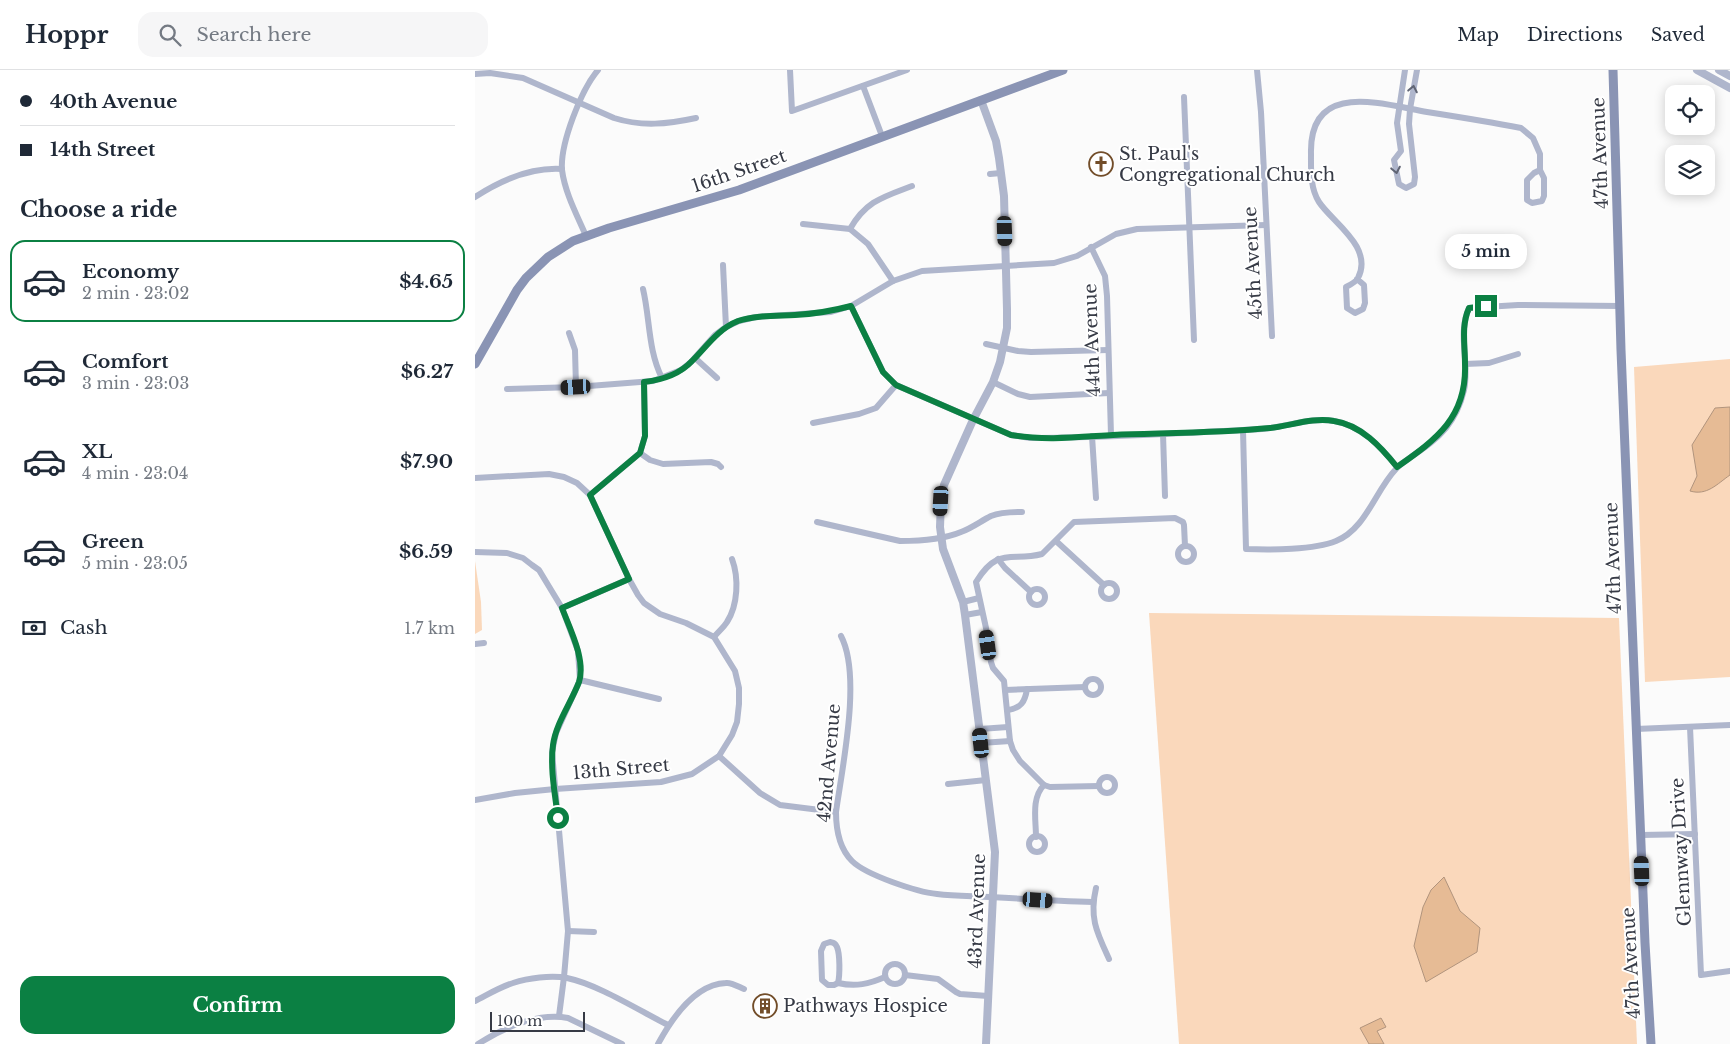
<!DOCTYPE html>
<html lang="en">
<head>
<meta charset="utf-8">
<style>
  body { margin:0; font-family:"Libre Baskerville",serif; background:#f6f6f7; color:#1f2937; height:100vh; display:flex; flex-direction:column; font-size:19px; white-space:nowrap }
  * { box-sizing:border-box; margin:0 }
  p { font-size:16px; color:#747a83 }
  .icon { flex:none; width:28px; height:28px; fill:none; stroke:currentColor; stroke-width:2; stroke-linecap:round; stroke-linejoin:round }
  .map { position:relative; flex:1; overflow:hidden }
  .drawer { display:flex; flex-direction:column; background:#fff; width:475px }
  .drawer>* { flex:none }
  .banner { display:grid; align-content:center; height:110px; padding:0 20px; background:#fff }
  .fabs { position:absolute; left:1190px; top:15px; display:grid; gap:10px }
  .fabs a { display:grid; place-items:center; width:50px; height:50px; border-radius:10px; background:#fff; box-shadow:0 2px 12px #0003; font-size:25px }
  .scale { position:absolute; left:15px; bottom:12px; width:95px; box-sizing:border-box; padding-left:5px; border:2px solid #363a45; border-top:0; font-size:14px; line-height:18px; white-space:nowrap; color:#363a45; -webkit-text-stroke:4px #fff; paint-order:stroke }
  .end { position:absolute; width:22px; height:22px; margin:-11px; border:6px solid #0b8043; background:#fff; box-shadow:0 0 0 2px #fff }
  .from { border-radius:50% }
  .bubble { position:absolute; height:35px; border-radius:15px; background:#fff; box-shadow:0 2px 12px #0003; font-size:16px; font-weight:700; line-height:35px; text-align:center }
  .car { position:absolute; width:15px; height:30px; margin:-15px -8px; border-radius:6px; box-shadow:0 0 4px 1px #0007; background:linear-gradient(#222 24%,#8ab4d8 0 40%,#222 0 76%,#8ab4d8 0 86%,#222 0) }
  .banner b { display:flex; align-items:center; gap:18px; height:48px; font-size:19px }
  .banner b+b { border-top:1px solid #e0e1e3 }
  .banner i { width:12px; height:12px; background:#1f2937 }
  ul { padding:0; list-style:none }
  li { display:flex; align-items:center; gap:15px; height:82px; margin:0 10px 8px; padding:0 10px; border:2px solid transparent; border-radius:15px }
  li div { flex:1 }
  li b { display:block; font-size:19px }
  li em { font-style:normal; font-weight:700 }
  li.active { border-color:#0b8043 }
  li>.icon { width:45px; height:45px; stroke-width:1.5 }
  h2 { padding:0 20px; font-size:22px; line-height:60px }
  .pay { display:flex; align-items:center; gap:12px; height:55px; padding:0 20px; font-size:19px }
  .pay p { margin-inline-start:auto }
  .button { display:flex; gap:10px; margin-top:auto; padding:10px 20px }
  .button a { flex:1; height:58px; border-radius:15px; background:#0b8043; color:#fff; font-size:20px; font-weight:700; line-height:58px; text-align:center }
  header { display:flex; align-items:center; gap:30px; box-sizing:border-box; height:70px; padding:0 25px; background:#fff; border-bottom:1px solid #e0e1e3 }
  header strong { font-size:24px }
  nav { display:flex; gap:28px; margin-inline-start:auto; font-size:18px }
  .search { width:350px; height:45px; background:#f6f6f7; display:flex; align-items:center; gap:12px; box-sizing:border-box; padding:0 18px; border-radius:15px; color:#747a83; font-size:19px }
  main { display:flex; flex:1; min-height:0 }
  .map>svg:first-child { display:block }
</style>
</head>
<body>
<header>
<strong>Hoppr</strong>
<div class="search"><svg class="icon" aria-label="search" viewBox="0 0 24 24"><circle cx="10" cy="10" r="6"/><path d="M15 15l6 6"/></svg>Search here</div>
<nav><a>Map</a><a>Directions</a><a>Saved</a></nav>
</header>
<main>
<section class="drawer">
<div class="banner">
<b><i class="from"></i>40th Avenue</b>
<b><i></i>14th Street</b>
</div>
<h2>Choose a ride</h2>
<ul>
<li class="active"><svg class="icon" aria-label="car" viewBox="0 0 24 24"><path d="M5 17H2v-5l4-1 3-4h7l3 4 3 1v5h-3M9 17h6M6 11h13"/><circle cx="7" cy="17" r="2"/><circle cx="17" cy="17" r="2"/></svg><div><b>Economy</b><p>2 min · 23:02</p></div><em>$4.65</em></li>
<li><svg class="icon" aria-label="car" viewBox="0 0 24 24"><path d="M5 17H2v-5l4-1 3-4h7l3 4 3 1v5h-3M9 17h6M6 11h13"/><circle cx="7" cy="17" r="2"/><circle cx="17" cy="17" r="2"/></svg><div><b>Comfort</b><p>3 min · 23:03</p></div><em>$6.27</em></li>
<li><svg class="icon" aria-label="car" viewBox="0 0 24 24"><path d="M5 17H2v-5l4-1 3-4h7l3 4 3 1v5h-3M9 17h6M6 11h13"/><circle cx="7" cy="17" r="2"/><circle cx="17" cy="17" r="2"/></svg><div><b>XL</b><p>4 min · 23:04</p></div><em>$7.90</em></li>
<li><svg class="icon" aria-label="car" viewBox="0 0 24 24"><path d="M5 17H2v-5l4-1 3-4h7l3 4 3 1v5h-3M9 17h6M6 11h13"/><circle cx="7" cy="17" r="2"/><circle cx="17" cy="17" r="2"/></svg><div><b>Green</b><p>5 min · 23:05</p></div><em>$6.59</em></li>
</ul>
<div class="pay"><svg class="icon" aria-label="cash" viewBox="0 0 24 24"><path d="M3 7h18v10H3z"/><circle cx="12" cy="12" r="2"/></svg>Cash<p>1.7 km</p></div>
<div class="button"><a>Confirm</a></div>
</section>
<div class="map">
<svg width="1255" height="974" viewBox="0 0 1255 974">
  <rect width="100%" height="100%" fill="#fbfbfb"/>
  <!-- green -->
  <g fill="#fad8bb">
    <path d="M1255,289V607L1170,612L1159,297Z"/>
    <path d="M0,491L6,532L7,560L0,564Z"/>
    <path d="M674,543L1144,548L1162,974H704Z"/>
  </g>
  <!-- water -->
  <g fill="#e6bb95" stroke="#b1947d">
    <path d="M1255,337V405C1242,414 1232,426 1215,421L1222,406L1217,375L1240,338Z"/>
    <path d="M969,807L985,841L1005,858L1002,882L951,912L939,876L948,837L956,820Z"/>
    <path d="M906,948L911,957L902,961L909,974H894L885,958Z"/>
  </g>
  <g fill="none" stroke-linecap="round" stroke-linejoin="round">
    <!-- minor -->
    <g stroke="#afb6cc" stroke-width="6">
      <path d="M315,0L317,41L432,0"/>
      <path d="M782,0L786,42L797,266"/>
      <path d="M930,0L922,53L926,81L919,90L924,114L931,118L939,114L940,107L934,54L935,39L942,0"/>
      <path d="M0,4L15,3L48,8L139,48C167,57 193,54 221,48"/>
      <path d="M388,16L407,66"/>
      <path d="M709,27L719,270"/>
      <path d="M515,104L526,103"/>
      <path d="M0,127C26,110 55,97 87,99"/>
      <path d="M328,154L375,159L393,174L418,211"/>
      <path d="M375,159C391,131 408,127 437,116"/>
      <path d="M111,166C102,145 90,123 87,100C85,74 106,20 123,0"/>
      <path d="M616,177L630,206L632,226L636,365"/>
      <path d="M248,195L251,257"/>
      <path d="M882,209L889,215L890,233L888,239L880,243L872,238L871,217C875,215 881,212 883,208C899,177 857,152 844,132C835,118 836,99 836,84C834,10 906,34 952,42C984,47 1015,52 1046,58L1058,68L1065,84V100L1069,108V126L1067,131L1057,133L1052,130V110L1059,103L1065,100"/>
      <path d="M168,219C175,248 173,281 187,308"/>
      <path d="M376,236L408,302L421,315L536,365L555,368C633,368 710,363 787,359C810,357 836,347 859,351C886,355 906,377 922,397"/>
      <path d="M94,263L100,280L101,317"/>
      <path d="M511,274L543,281L556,282L633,280"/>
      <path d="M220,288L242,308"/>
      <path d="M990,294L1014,293L1043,284"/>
      <path d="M518,312L543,324L555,327L634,323"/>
      <path d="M32,319L101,317L178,311L206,300L216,292L240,265L251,257L264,251L281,247L356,242L376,236L418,211L447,201L579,193L602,186L641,164L662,159L791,155"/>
      <path d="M338,353L384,344L401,338L421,315"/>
      <path d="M768,360L771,479C795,480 839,480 861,471C891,459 900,421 921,399C925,394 931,391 936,387C949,378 961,370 971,358C979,348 986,333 989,320C995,293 982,264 994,238L1043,235L1145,236"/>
      <path d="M688,364L690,426"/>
      <path d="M617,366L621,428"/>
      <path d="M165,383L175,390L188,394L236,392L243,394L246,397"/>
      <path d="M0,408L74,404L89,407L102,413L115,425L154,509L163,525L169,533L185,544L211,553L239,567L260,601L264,618V634L262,652L257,665L244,686L217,704L186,712L80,719L40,723L0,730"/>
      <path d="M115,425L165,383L170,366L169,312"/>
      <path d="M342,452L425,471C445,471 467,470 486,462C497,458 506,451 516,446C526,442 537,442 547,442"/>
      <path d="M581,471L629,515"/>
      <circle cx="711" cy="484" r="8"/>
      <path d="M0,482L32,483L48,488L57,495L64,500L87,538L103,581L105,610L81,663L77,682L93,861L89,907L84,946"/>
      <path d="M523,489L530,498L556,522"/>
      <circle cx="634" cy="521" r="8"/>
      <circle cx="562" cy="527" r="8"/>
      <path d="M488,532L504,528"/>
      <path d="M87,538L154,509"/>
      <path d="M490,545L507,542"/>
      <path d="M366,566C387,606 367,698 361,742C361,760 364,778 377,791C391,805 442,822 462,824C479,826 497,826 515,827C549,829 583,831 618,832"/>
      <path d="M239,567C243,562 249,557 252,552C263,535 264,508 257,489"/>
      <path d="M0,574L9,573"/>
      <circle cx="618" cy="617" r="8"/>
      <path d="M105,610L184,629"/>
      <path d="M530,620L610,617"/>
      <path d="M533,640C546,638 550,632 552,619"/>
      <path d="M1215,657L1226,905L1255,901"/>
      <path d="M505,659L533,657"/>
      <path d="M1161,659L1255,655"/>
      <path d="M506,673L535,671"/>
      <path d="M244,686L285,723L305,735L361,742"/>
      <circle cx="632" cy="715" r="8"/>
      <path d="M473,714L511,710"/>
      <path d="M624,716L575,717L569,715L545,691L538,680L535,671L529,611L518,598L516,592L511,558L501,512C523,476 536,492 567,484L599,452L700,448L708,452L709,455L710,476"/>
      <path d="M1166,765L1220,764"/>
      <circle cx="562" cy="774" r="8"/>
      <path d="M561,767C561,750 556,728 569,715"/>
      <path d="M621,818C614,848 622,863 634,889"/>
      <path d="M93,861L119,862"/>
      <path d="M355,872C359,873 360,873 362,877C365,884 365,905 363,913L359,915H353L347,910L346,881L349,874Z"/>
      <circle cx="420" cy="904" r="10"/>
      <path d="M430,905L463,909L481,922L485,924L513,926"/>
      <path d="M363,913C381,917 394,914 410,907"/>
      <path d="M0,931C12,925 25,917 38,913C53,908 76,905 92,908C122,914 165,941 193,955"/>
      <path d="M3,974C28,958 63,942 93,948L147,974"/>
      <path d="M183,974C196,950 220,914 251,913C256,912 264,917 269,919"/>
    </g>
    <!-- tertiary -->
    <g stroke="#afb6cc" stroke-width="8">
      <path d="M1222,0L1255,18"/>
      <path d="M1244,0L1255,6"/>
      <path d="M506,30L521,71L524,88L529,126L532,239V258L525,292L518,312L498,350L469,415L466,431L465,457L468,479L488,532L490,545L520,782L511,974"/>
    </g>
    <!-- secondary -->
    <g stroke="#8a94b4" stroke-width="9">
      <path d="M1138,0L1146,280L1170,873L1176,974"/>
      <path d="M0,294L42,220L51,208L73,187L98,171L134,158L264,120L588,0"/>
    </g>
  </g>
  <!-- one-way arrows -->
  <defs><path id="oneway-chevron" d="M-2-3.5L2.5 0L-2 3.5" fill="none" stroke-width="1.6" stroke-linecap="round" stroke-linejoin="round" transform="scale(1.25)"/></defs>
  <g stroke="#606574">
    <use href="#oneway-chevron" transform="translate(938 19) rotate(-79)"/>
    <use href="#oneway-chevron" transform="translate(921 100) rotate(79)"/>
  </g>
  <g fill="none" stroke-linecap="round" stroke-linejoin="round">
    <!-- route -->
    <path stroke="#0b8043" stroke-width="6" d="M83,748C80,724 75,699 78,675C81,653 96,633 104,612C111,590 95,559 87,538L154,509L115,425L165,383L170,366L169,312C186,310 205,304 217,291C232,276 243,259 263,251C281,245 301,246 320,245C339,244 357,241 376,236L408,302L421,315L536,365C570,371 604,367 638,365C690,363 743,363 795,358C815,356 838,347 859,351C886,355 906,377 922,397C962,369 992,347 990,294C990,274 986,256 994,238L1011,236"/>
  </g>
  <!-- icons -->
  <defs>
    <g id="church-ring" transform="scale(1.25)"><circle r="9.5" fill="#fff" stroke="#724d29" stroke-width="1.5"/><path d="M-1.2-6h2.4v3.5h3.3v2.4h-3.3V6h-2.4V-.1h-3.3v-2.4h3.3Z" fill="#724d29"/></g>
    <g id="building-ring" transform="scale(1.25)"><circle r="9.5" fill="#fff" stroke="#724d29" stroke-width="1.5"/><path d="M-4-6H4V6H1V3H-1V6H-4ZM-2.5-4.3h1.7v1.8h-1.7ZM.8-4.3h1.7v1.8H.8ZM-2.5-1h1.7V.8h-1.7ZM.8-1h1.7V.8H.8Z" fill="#724d29"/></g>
  </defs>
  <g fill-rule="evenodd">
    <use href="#church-ring" x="626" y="94"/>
    <use href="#building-ring" x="290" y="936"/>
  </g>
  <g text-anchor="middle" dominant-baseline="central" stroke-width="4" stroke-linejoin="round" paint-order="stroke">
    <!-- street labels -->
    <g font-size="18" fill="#363a45" stroke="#fff">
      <text transform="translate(1125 83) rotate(-92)">47th Avenue</text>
      <text transform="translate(264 101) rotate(-19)">16th Street</text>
      <text transform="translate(778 193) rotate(-93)">45th Avenue</text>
      <text transform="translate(617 270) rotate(-92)">44th Avenue</text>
      <text transform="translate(1138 488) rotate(-92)">47th Avenue</text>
      <text transform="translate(354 693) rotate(-85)">42nd Avenue</text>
      <text transform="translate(146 699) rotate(-5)">13th Street</text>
      <text transform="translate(1206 782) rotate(-93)">Glennway Drive</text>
      <text transform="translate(502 841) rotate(-88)">43rd Avenue</text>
      <text transform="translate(1156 893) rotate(-93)">47th Avenue</text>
    </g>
    <!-- poi labels -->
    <g font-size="18" fill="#363a45" stroke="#fff" text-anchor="start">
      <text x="644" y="84">St. Paul's<tspan x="644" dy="21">Congregational Church</tspan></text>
      <text x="308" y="936">Pathways Hospice</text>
    </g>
  </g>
</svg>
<div class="fabs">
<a><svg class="icon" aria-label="locate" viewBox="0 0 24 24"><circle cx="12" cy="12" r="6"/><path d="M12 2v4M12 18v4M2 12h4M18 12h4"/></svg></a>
<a><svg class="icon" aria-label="layers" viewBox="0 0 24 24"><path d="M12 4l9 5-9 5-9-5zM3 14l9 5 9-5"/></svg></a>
</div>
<div class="scale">100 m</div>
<i class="end from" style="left:83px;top:748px"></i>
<i class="end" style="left:1011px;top:236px"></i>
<div class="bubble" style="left:970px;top:164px;width:82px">5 min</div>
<i class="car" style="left:530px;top:161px;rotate:178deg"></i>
<i class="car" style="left:101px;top:317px;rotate:267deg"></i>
<i class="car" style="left:466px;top:431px;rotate:183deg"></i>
<i class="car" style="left:513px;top:575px;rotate:352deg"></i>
<i class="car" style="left:506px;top:673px;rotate:354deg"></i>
<i class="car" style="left:1167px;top:801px;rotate:358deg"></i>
<i class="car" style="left:563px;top:830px;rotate:94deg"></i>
</div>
</main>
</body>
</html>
